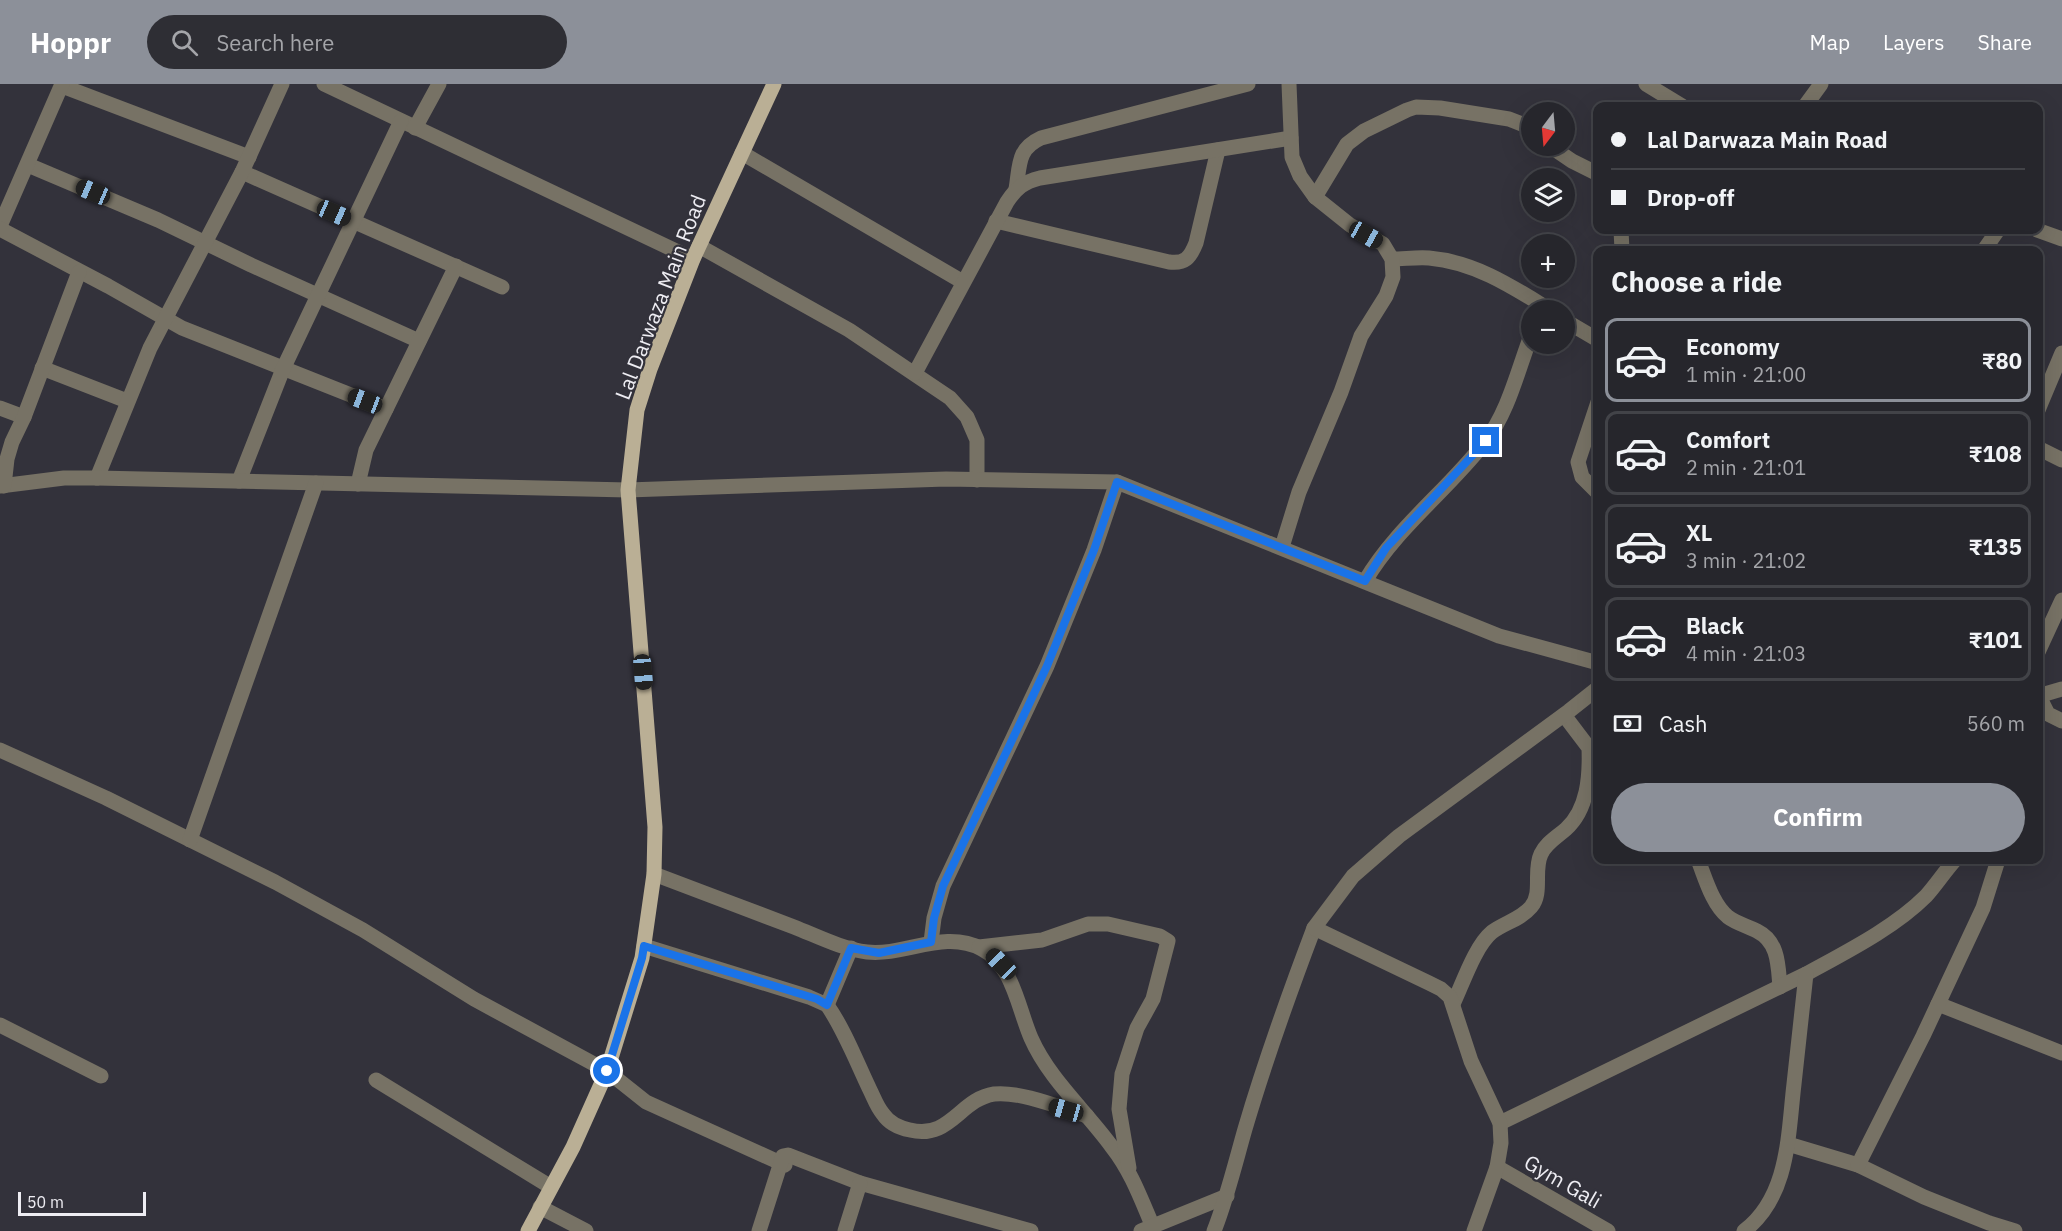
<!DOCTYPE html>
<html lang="en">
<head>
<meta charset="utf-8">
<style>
  body { margin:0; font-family:"IBM Plex Sans",sans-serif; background:#2e2e34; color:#f1f3f6; height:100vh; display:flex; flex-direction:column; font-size:22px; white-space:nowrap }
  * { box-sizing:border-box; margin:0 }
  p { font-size:20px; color:#a4a5a9 }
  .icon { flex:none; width:33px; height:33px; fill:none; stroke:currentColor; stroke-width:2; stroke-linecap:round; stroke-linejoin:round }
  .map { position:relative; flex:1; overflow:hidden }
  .side { position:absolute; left:1593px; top:162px; width:450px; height:618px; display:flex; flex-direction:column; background:#26262c; border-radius:12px; box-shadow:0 6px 24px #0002,0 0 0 2px #424348 }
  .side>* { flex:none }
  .hud { position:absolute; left:1593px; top:18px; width:450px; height:132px; border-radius:12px; box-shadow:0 6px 24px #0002,0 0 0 2px #424348; display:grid; align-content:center; height:132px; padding:0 18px; background:#26262c }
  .needle { width:39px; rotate:196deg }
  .controls { position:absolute; left:1521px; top:18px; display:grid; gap:12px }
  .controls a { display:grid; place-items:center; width:54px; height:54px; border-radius:50%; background:#26262c; box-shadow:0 6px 24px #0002,0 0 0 2px #424348; font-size:30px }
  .scale { position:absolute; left:18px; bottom:15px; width:128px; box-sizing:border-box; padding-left:6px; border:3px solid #eeedf3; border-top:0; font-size:16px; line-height:21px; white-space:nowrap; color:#eeedf3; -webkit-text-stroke:4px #33323b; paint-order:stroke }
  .end { position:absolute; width:27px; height:27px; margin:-14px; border:8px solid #1a73e8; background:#fff; box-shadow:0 0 0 3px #fff }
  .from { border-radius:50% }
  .car { position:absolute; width:18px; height:36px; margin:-18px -9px; border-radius:8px; box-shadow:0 0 4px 2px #0007; background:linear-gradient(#222 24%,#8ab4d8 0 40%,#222 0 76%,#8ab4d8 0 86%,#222 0) }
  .hud b { display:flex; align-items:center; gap:21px; height:57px; font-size:22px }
  .hud b+b { border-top:2px solid #424348 }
  .hud i { width:15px; height:15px; background:#f1f3f6 }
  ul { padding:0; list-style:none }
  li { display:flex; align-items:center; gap:18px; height:84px; margin:0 12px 9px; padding:0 6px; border:3px solid #424348; border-radius:12px }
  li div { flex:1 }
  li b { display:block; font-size:22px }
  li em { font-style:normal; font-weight:700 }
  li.selected { border-color:#8c9099 }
  li>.icon { width:54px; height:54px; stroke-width:1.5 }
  h2 { padding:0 18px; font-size:27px; line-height:72px }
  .pay { display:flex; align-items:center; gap:15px; height:66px; padding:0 18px; font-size:22px }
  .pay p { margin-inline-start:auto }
  .action { display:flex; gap:12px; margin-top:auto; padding:12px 18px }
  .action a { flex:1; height:69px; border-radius:36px; background:#8c9099; color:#fff; font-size:24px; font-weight:700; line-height:69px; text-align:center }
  header { display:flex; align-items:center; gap:36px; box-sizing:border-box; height:84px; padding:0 30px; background:#8c9099; color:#fff }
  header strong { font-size:28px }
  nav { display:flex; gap:33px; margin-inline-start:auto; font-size:21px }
  .search { width:420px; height:54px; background:#2e2e34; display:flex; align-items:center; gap:15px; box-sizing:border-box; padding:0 21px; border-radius:33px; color:#a4a5a9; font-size:22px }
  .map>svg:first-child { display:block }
</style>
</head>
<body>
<header>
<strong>Hoppr</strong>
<div class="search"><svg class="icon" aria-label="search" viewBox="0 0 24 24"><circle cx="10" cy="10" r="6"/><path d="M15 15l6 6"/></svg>Search here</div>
<nav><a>Map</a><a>Layers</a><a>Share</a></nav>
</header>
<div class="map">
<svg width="2062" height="1147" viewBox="0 0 2062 1147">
  <rect width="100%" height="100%" fill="#33323b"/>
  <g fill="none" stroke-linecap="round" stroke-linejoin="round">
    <!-- minor -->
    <g stroke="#777265" stroke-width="15">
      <path d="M324,0L693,175"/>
      <path d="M1646,0L1682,22"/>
      <path d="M62,2L249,73"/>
      <path d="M1805,22L1821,0"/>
      <path d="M415,44L439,0"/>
      <path d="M1550,62L1572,77L1598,90"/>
      <path d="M742,69L963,198"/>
      <path d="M28,81L158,136L251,181L419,257"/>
      <path d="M242,88L502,203"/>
      <path d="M1016,105C1020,81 1017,65 1041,54L1248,0"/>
      <path d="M1315,113L1347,60L1364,47L1407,26L1416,23L1440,24L1509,35L1532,44"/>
      <path d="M996,137L1169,178C1185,180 1190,174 1196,159L1218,66"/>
      <path d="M0,142L62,0"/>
      <path d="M0,145L108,202L182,244L386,325"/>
      <path d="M1621,146L1622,166"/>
      <path d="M2037,146L2062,155"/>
      <path d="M699,162L849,246L950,314L967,333L977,356V396"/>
      <path d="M1984,166L1998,146"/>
      <path d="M1392,175C1404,175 1417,173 1429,174C1475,178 1513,203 1550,226"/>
      <path d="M1564,236L1598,256"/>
      <path d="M42,284L127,317"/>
      <path d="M915,289L1007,118C1016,104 1024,98 1040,94L1291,54"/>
      <path d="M1598,318L1578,378L1582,393L1598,409"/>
      <path d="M0,324L24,333"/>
      <path d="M2038,326L2062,269"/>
      <path d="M2038,364L2062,376"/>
      <path d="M97,394L150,264L242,88L282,0"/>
      <path d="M239,397L283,285L401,37"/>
      <path d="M358,400L366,366L456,182"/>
      <path d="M0,402L64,394H97L628,406L946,395L1117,398L1499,552L1598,579"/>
      <path d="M4,402L7,375L12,358L24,333L79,188"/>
      <path d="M1282,463L1299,408L1341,308L1361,252L1386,212L1393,193L1392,175L1383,160L1350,141L1315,113L1300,92L1292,73L1289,0"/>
      <path d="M1365,497C1397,443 1447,407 1485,358C1509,327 1518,285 1532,249"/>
      <path d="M2038,568L2062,516"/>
      <path d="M2038,612L2062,605"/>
      <path d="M2039,612L2048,630L2062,637"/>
      <path d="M0,666L106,714L275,798L363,846L474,915L607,987L646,1018L785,1081"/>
      <path d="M190,756L316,399"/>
      <path d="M1698,776C1705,793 1712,820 1728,833C1736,839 1747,842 1757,847C1779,858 1778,882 1780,903"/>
      <path d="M654,790C701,808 747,825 794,843C817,852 842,865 867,868C906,872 944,845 982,865C1013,881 1018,924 1031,954C1049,995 1086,1027 1112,1063C1131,1087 1141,1115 1153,1143"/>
      <path d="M931,858L934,834L943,802L1047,582L1094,466L1117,398"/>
      <path d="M644,862L809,913L827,921C844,945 857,979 870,1006C874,1014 877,1023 883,1030C889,1039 900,1044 910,1046C950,1056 960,1015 994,1010C1021,1007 1061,1024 1087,1032"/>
      <path d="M979,863L1042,856L1088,840H1108L1160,852L1168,857L1153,915L1137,944L1122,990L1119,1025L1129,1084"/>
      <path d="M1453,920C1463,899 1475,862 1492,848C1504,839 1521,835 1531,823C1543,809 1533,787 1541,770C1546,759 1557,753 1566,745C1588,725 1590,692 1589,664L1564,631"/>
      <path d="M1938,920L2062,969"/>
      <path d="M827,921L851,864"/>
      <path d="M0,941L101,992"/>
      <path d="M376,996L551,1103"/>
      <path d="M1500,1039L1806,890C1846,868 1894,844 1926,812C1936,801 1945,787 1955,776"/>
      <path d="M1788,1060L1858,1081L1924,1113L1989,1139L2015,1147"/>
      <path d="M1858,1081L1923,952L1983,824L1998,776"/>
      <path d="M1497,1083L1608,1147"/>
      <path d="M540,1123L586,1147"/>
      <path d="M759,1147L782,1075L783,1072L788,1071L860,1099L1031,1147"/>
      <path d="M845,1147L860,1099"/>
      <path d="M1141,1147L1227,1112"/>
      <path d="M1214,1147C1227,1114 1235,1080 1245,1045C1265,977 1289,910 1314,844"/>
      <path d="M1474,1147L1497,1083L1501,1059L1500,1039L1471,977L1450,913L1441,905L1429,899L1314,844L1353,792L1399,752L1569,627L1598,604"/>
      <path d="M1744,1147C1789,1113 1788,1051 1794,1000C1798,963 1802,927 1806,890"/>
    </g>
    <!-- major -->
    <path stroke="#baaf95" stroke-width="15" d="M528,1147L573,1063L607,987L642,874L654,790L655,743L628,406L637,326L650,285L693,175L774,0"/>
  </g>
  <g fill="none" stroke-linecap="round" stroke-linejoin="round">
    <!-- route -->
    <path stroke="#1a73e8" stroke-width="8" d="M607,987L642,874L644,862L817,915L827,921L851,864L879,869L931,858L934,834L943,802L1047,582L1094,466L1117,398L1365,497L1386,464L1486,357"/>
  </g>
  <g text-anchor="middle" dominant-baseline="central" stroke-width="4.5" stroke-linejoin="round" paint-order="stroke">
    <!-- street labels -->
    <g font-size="21" fill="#eeedf3" stroke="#33323b">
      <text transform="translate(660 213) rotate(-69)">Lal Darwaza Main Road</text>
      <text transform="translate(1563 1097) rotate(30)">Gym Gali</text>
    </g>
  </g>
</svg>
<div class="controls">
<a><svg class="needle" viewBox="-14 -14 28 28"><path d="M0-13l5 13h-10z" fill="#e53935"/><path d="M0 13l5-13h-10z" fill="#a4a5a9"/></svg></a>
<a><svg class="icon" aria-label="layers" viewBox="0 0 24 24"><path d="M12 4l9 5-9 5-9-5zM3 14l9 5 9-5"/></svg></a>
<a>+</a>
<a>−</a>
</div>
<div class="scale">50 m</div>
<i class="end from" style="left:607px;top:987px"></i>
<i class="end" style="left:1486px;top:357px"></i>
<i class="car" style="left:93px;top:108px;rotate:293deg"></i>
<i class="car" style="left:334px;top:129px;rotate:114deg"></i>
<i class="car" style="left:1366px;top:151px;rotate:119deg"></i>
<i class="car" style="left:365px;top:317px;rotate:291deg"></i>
<i class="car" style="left:643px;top:588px;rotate:175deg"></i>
<i class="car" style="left:1001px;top:880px;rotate:316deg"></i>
<i class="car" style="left:1066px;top:1026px;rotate:286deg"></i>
<div class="hud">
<b><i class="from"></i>Lal Darwaza Main Road</b>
<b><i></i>Drop-off</b>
</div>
<section class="side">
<h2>Choose a ride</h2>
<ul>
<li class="selected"><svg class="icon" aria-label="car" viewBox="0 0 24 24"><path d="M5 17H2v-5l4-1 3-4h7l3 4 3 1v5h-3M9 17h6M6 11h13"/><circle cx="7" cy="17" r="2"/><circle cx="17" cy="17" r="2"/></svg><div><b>Economy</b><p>1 min · 21:00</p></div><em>₹80</em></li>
<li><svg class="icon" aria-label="car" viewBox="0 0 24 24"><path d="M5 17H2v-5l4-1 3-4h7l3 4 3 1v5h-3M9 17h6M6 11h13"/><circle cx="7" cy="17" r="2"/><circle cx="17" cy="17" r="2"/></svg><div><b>Comfort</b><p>2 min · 21:01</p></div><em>₹108</em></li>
<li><svg class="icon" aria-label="car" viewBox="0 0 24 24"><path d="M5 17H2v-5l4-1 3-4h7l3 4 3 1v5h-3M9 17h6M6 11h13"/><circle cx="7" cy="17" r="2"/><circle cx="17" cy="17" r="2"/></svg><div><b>XL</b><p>3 min · 21:02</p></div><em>₹135</em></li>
<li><svg class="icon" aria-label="car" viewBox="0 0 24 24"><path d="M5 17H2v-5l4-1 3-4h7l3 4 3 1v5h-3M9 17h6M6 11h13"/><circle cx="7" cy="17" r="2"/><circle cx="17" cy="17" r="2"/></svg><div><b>Black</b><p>4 min · 21:03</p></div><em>₹101</em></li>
</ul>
<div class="pay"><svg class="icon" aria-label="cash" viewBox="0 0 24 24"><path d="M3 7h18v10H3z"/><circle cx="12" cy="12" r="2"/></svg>Cash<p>560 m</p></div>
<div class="action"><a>Confirm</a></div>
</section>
</div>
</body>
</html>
